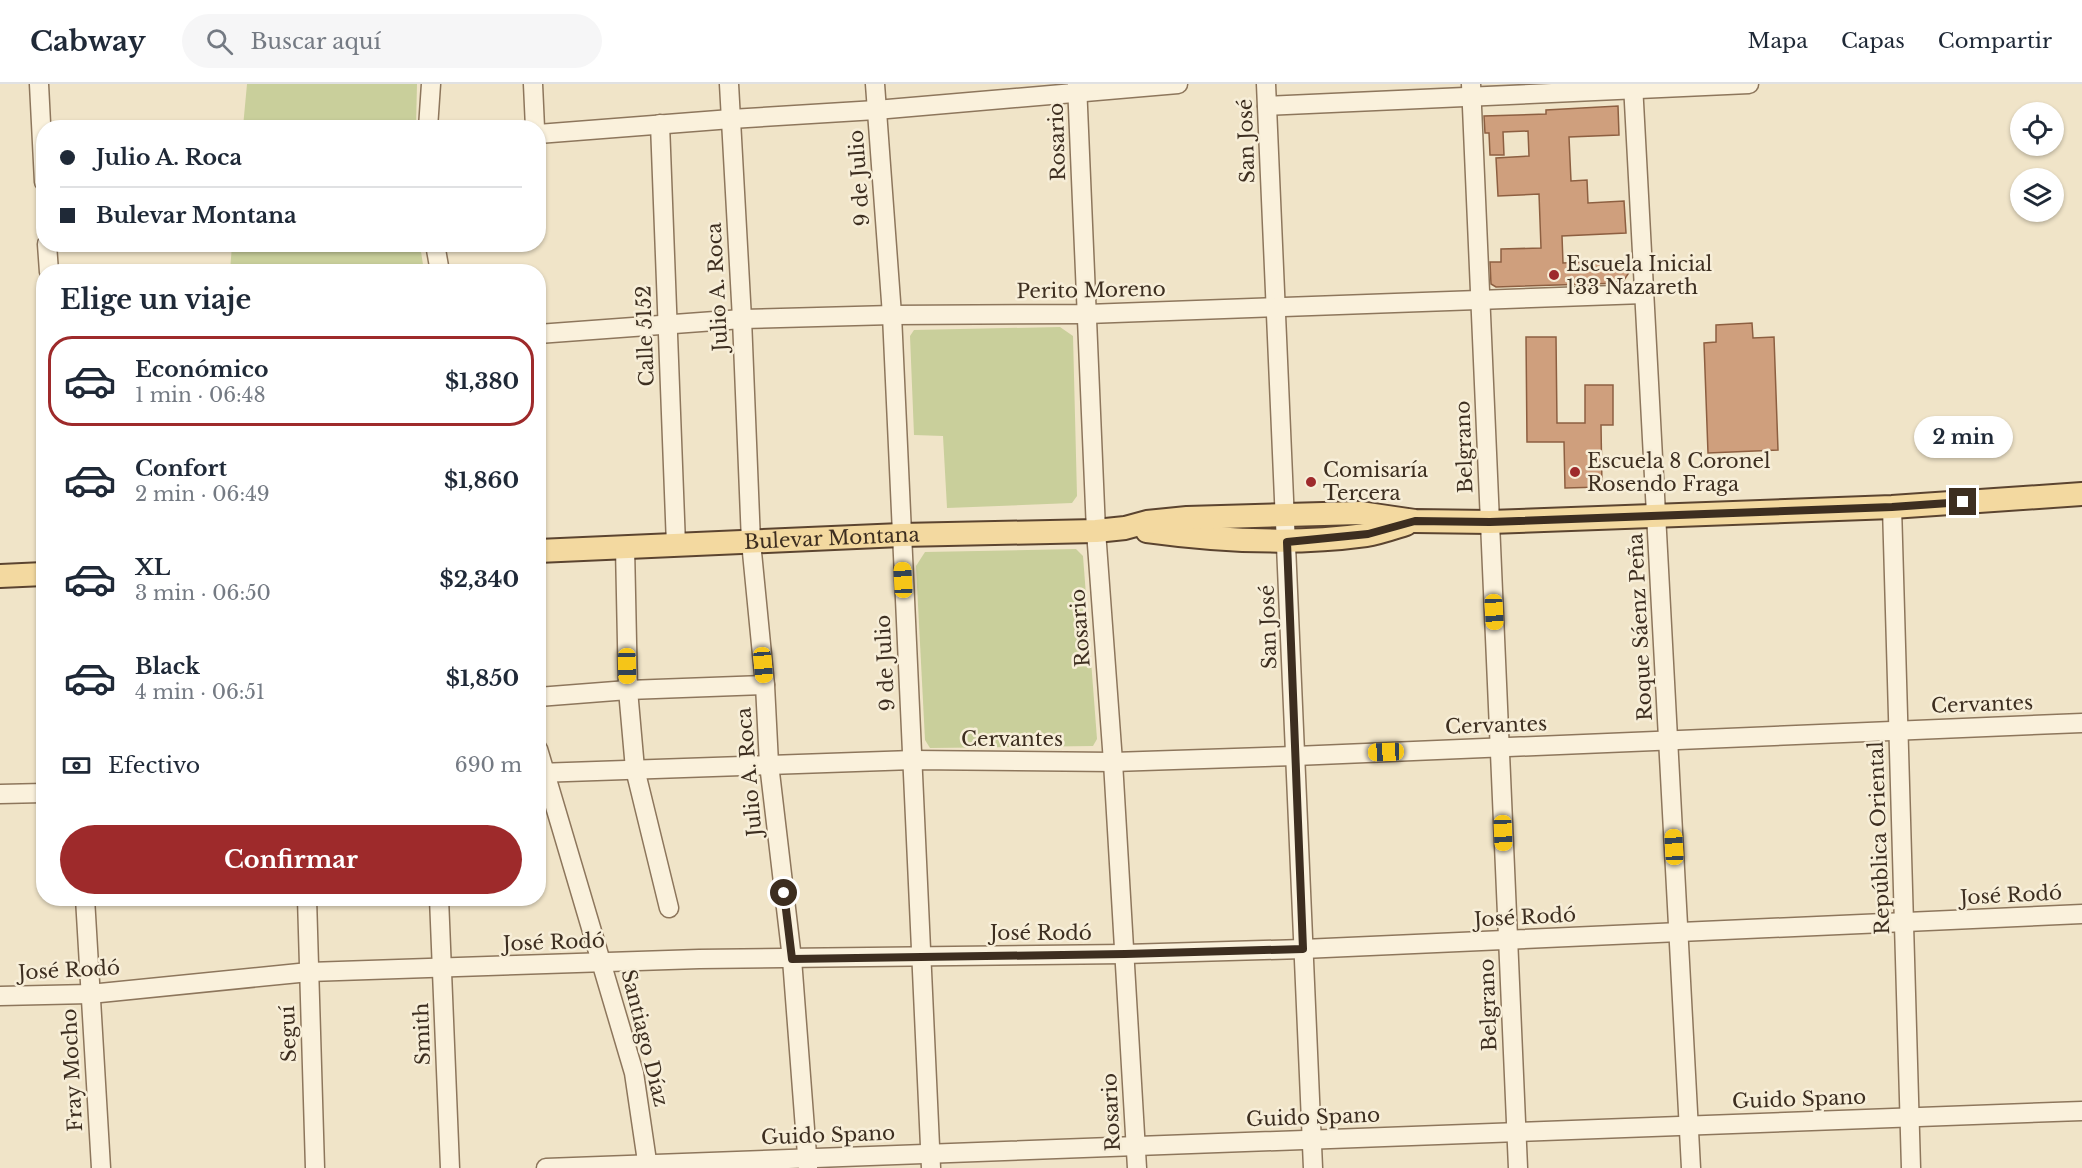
<!DOCTYPE html>
<html lang="es">
<head>
<meta charset="utf-8">
<style>
  body { margin:0; font-family:"Libre Baskerville",serif; background:#f6f6f7; color:#1f2937; height:100vh; display:flex; flex-direction:column; font-size:22px; white-space:nowrap }
  * { box-sizing:border-box; margin:0 }
  p { font-size:20px; color:#747a83 }
  .icon { flex:none; width:33px; height:33px; fill:none; stroke:currentColor; stroke-width:2; stroke-linecap:round; stroke-linejoin:round }
  .map { position:relative; flex:1; overflow:hidden }
  .sheet { position:absolute; left:36px; top:180px; width:510px; height:642px; display:flex; flex-direction:column; background:#fff; border-radius:24px; box-shadow:0 2px 4px #0004 }
  .sheet>* { flex:none }
  .banner { position:absolute; left:36px; top:36px; width:510px; height:132px; border-radius:24px; box-shadow:0 2px 4px #0004; display:grid; align-content:center; height:132px; padding:0 24px; background:#fff }
  .fabs { position:absolute; left:2010px; top:18px; display:grid; gap:12px }
  .fabs a { display:grid; place-items:center; width:54px; height:54px; border-radius:50%; background:#fff; box-shadow:0 2px 4px #0004; font-size:30px }
  .end { position:absolute; width:27px; height:27px; margin:-14px; border:8px solid #3d2e20; background:#fff; box-shadow:0 0 0 3px #fff }
  .from { border-radius:50% }
  .bubble { position:absolute; height:42px; border-radius:21px; background:#fff; box-shadow:0 2px 4px #0004; font-size:20px; font-weight:700; line-height:42px; text-align:center }
  .car { position:absolute; width:18px; height:36px; margin:-18px -9px; border-radius:8px; box-shadow:0 0 4px 2px #0007; background:linear-gradient(#f5c518 24%,#345 0 40%,#f5c518 0 76%,#345 0 86%,#f5c518 0) }
  .banner b { display:flex; align-items:center; gap:21px; height:57px; font-size:22px }
  .banner b+b { border-top:2px solid #e0e1e3 }
  .banner i { width:15px; height:15px; background:#1f2937 }
  ul { padding:0; list-style:none }
  li { display:flex; align-items:center; gap:18px; height:90px; margin:0 12px 9px; padding:0 12px; border:3px solid transparent; border-radius:24px }
  li div { flex:1 }
  li b { display:block; font-size:22px }
  li em { font-style:normal; font-weight:700 }
  li.current { border-color:#9e2a2b }
  li>.icon { width:54px; height:54px; stroke-width:1.5 }
  h2 { padding:0 24px; font-size:27px; line-height:72px }
  .pay { display:flex; align-items:center; gap:15px; height:66px; padding:0 24px; font-size:22px }
  .pay p { margin-inline-start:auto }
  .primary-button { display:flex; gap:12px; margin-top:auto; padding:12px 24px }
  .primary-button a { flex:1; height:69px; border-radius:36px; background:#9e2a2b; color:#fff; font-size:24px; font-weight:700; line-height:69px; text-align:center }
  header { display:flex; align-items:center; gap:36px; box-sizing:border-box; height:84px; padding:0 30px; background:#fff; border-bottom:2px solid #e0e1e3 }
  header strong { font-size:28px }
  nav { display:flex; gap:33px; margin-inline-start:auto; font-size:21px }
  .search { width:420px; height:54px; background:#f6f6f7; display:flex; align-items:center; gap:15px; box-sizing:border-box; padding:0 21px; border-radius:33px; color:#747a83; font-size:22px }
  .map>svg:first-child { display:block }
</style>
</head>
<body>
<header>
<strong>Cabway</strong>
<div class="search"><svg class="icon" aria-label="search" viewBox="0 0 24 24"><circle cx="10" cy="10" r="6"/><path d="M15 15l6 6"/></svg>Buscar aquí</div>
<nav><a>Mapa</a><a>Capas</a><a>Compartir</a></nav>
</header>
<div class="map">
<svg width="2082" height="1084" viewBox="0 0 2082 1084">
  <rect width="100%" height="100%" fill="#f0e4c8"/>
  <!-- green -->
  <g fill="#c9cf9b">
    <path d="M247,0H417L416,43H243Z"/>
    <path d="M232,161H420L424,187H230Z"/>
    <path d="M1060,243L1073,252L1077,412L1072,419L947,424L943,352L914,351L910,252L914,246Z"/>
    <path d="M1076,465L1083,472L1097,655L1093,662L930,664L925,656L916,482L925,468Z"/>
  </g>
  <!-- building -->
  <g fill="#cf9f7d" stroke="#8d5f41" stroke-width="1.5">
    <path d="M1618,22L1619,51L1569,53L1571,97L1587,96L1588,119L1624,117L1626,149L1562,152L1563,179L1629,176L1630,187L1622,199L1496,203L1491,200L1490,178H1501V165L1541,164L1539,110L1498,112L1496,74L1529,72L1528,47L1503,48L1504,71H1490L1489,49H1485L1484,32L1546,30V26Z"/>
    <path d="M1752,239L1753,254L1774,253L1778,366L1708,369L1704,259L1716,258V241Z"/>
    <path d="M1526,253H1556L1557,339H1585V301H1613V341H1601L1602,403L1565,404L1564,358H1527Z"/>
  </g>
  <g fill="none" stroke-linecap="round" stroke-linejoin="round">
    <!-- minor casing -->
    <g stroke="#8d765c" stroke-width="21">
      <g id="minor">
        <path d="M39,0L44,98"/>
        <path d="M533,0L535,44"/>
        <path d="M729,0L742,235L751,458L765,601L769,680L792,875L808,1084"/>
        <path d="M875,0L892,231L931,1084"/>
        <path d="M1077,0L1096,447L1113,678L1137,1084"/>
        <path d="M1266,0L1313,1084"/>
        <path d="M1471,0L1518,1084"/>
        <path d="M1633,0L1691,1084"/>
        <path d="M1267,22L1749,0"/>
        <path d="M660,40L676,461"/>
        <path d="M428,44L431,0"/>
        <path d="M538,50L731,35L876,26L1178,0"/>
        <path d="M47,160L49,188"/>
        <path d="M435,160L440,188"/>
        <path d="M538,250L742,235L892,231L1087,230L1644,210"/>
        <path d="M1892,423L1911,1084"/>
        <path d="M625,463L628,606L635,685L669,824"/>
        <path d="M538,613L628,606L765,601"/>
        <path d="M538,665L634,989L648,1084"/>
        <path d="M538,689L913,676L1113,678L1295,672L2082,639"/>
        <path d="M0,710L44,709"/>
        <path d="M85,814L101,1084"/>
        <path d="M307,814L315,1084"/>
        <path d="M439,814L450,1084"/>
        <path d="M0,912L90,910L309,888L699,875L1125,870L1303,865L2082,830"/>
        <path d="M546,1084L2082,1027"/>
      </g>
    </g>
    <!-- major casing -->
    <g stroke="#5b4430" stroke-width="26">
      <g id="major">
        <path d="M1147,447C1220,457 1293,461 1366,451C1380,449 1393,444 1406,440"/>
        <path id="s1" d="M538,467L901,451L1096,447L1125,444L1147,438L1187,434L1286,431L1360,429L1415,437L1490,438L1892,423L2082,410"/>
        <path d="M0,492L44,490"/>
      </g>
    </g>
    <!-- minor -->
    <use href="#minor" stroke="#faf1dc" stroke-width="18"/>
    <!-- major -->
    <use href="#major" stroke="#f3d9a0" stroke-width="22"/>
  </g>
  <g fill="none" stroke-linecap="round" stroke-linejoin="round">
    <!-- route -->
    <path stroke="#3d2e20" stroke-width="8" d="M784,809L792,875L1125,870L1303,865L1287,458L1368,450L1415,437L1490,438L1892,423L1963,418"/>
  </g>
  <!-- markers -->
  <g fill="#9e2a2b" stroke="#f7eed8" stroke-width="2">
    <circle cx="1554" cy="191" r="6"/>
    <circle cx="1575" cy="388" r="6"/>
    <circle cx="1311" cy="398" r="6"/>
  </g>
  <g text-anchor="middle" dominant-baseline="central" stroke-width="5" stroke-linejoin="round" paint-order="stroke">
    <!-- street labels -->
    <g font-size="20" fill="#3d2e20" stroke="#f7eed8">
      <text transform="translate(1246 57) rotate(-92)">San José</text>
      <text transform="translate(1057 58) rotate(-92)">Rosario</text>
      <text transform="translate(859 94) rotate(-94)">9 de Julio</text>
      <text transform="translate(717 203) rotate(-93)">Julio A. Roca</text>
      <text transform="translate(1091 206) rotate(-1)">Perito Moreno</text>
      <text transform="translate(645 252) rotate(-92)">Calle 5152</text>
      <text transform="translate(1464 363) rotate(-92)">Belgrano</text>
      <text stroke="none"><textPath href="#s1" startOffset="294">Bulevar Montana</textPath></text>
      <text transform="translate(1268 543) rotate(-92)">San José</text>
      <text transform="translate(1640 543) rotate(-93)">Roque Sáenz Peña</text>
      <text transform="translate(1080 544) rotate(-94)">Rosario</text>
      <text transform="translate(885 579) rotate(-93)">9 de Julio</text>
      <text transform="translate(1982 620) rotate(-2)">Cervantes</text>
      <text transform="translate(1496 641) rotate(-2)">Cervantes</text>
      <text x="1012" y="655">Cervantes</text>
      <text transform="translate(749 688) rotate(-95)">Julio A. Roca</text>
      <text transform="translate(1879 754) rotate(-92)">República Oriental</text>
      <text transform="translate(2011 811) rotate(-3)">José Rodó</text>
      <text transform="translate(1525 833) rotate(-3)">José Rodó</text>
      <text x="1041" y="849">José Rodó</text>
      <text transform="translate(554 858) rotate(-2)">José Rodó</text>
      <text transform="translate(69 886) rotate(-3)">José Rodó</text>
      <text transform="translate(1488 921) rotate(-92)">Belgrano</text>
      <text transform="translate(288 950) rotate(-92)">Seguí</text>
      <text transform="translate(422 950) rotate(-92)">Smith</text>
      <text transform="translate(645 954) rotate(76)">Santiago Díaz</text>
      <text transform="translate(72 986) rotate(-93)">Fray Mocho</text>
      <text transform="translate(1799 1015) rotate(-2)">Guido Spano</text>
      <text transform="translate(1111 1028) rotate(-93)">Rosario</text>
      <text transform="translate(1313 1033) rotate(-2)">Guido Spano</text>
      <text transform="translate(828 1051) rotate(-2)">Guido Spano</text>
    </g>
    <!-- poi labels -->
    <g font-size="20" fill="#3d2e20" stroke="#f7eed8" text-anchor="start">
      <text x="1566" y="180">Escuela Inicial<tspan x="1566" dy="23">133 Nazareth</tspan></text>
      <text x="1587" y="377">Escuela 8 Coronel<tspan x="1587" dy="23">Rosendo Fraga</tspan></text>
      <text x="1323" y="386">Comisaría<tspan x="1323" dy="23">Tercera</tspan></text>
    </g>
  </g>
</svg>
<div class="fabs">
<a><svg class="icon" aria-label="locate" viewBox="0 0 24 24"><circle cx="12" cy="12" r="6"/><path d="M12 2v4M12 18v4M2 12h4M18 12h4"/></svg></a>
<a><svg class="icon" aria-label="layers" viewBox="0 0 24 24"><path d="M12 4l9 5-9 5-9-5zM3 14l9 5 9-5"/></svg></a>
</div>
<i class="end from" style="left:784px;top:809px"></i>
<i class="end" style="left:1963px;top:418px"></i>
<div class="bubble" style="left:1914px;top:332px;width:99px">2 min</div>
<i class="car" style="left:903px;top:496px;rotate:357deg"></i>
<i class="car" style="left:1494px;top:528px;rotate:177deg"></i>
<i class="car" style="left:763px;top:581px;rotate:175deg"></i>
<i class="car" style="left:627px;top:582px;rotate:179deg"></i>
<i class="car" style="left:1386px;top:668px;rotate:268deg"></i>
<i class="car" style="left:1503px;top:749px;rotate:178deg"></i>
<i class="car" style="left:1674px;top:763px;rotate:357deg"></i>
<div class="banner">
<b><i class="from"></i>Julio A. Roca</b>
<b><i></i>Bulevar Montana</b>
</div>
<section class="sheet">
<h2>Elige un viaje</h2>
<ul>
<li class="current"><svg class="icon" aria-label="car" viewBox="0 0 24 24"><path d="M5 17H2v-5l4-1 3-4h7l3 4 3 1v5h-3M9 17h6M6 11h13"/><circle cx="7" cy="17" r="2"/><circle cx="17" cy="17" r="2"/></svg><div><b>Económico</b><p>1 min · 06:48</p></div><em>$1,380</em></li>
<li><svg class="icon" aria-label="car" viewBox="0 0 24 24"><path d="M5 17H2v-5l4-1 3-4h7l3 4 3 1v5h-3M9 17h6M6 11h13"/><circle cx="7" cy="17" r="2"/><circle cx="17" cy="17" r="2"/></svg><div><b>Confort</b><p>2 min · 06:49</p></div><em>$1,860</em></li>
<li><svg class="icon" aria-label="car" viewBox="0 0 24 24"><path d="M5 17H2v-5l4-1 3-4h7l3 4 3 1v5h-3M9 17h6M6 11h13"/><circle cx="7" cy="17" r="2"/><circle cx="17" cy="17" r="2"/></svg><div><b>XL</b><p>3 min · 06:50</p></div><em>$2,340</em></li>
<li><svg class="icon" aria-label="car" viewBox="0 0 24 24"><path d="M5 17H2v-5l4-1 3-4h7l3 4 3 1v5h-3M9 17h6M6 11h13"/><circle cx="7" cy="17" r="2"/><circle cx="17" cy="17" r="2"/></svg><div><b>Black</b><p>4 min · 06:51</p></div><em>$1,850</em></li>
</ul>
<div class="pay"><svg class="icon" aria-label="cash" viewBox="0 0 24 24"><path d="M3 7h18v10H3z"/><circle cx="12" cy="12" r="2"/></svg>Efectivo<p>690 m</p></div>
<div class="primary-button"><a>Confirmar</a></div>
</section>
</div>
</body>
</html>
